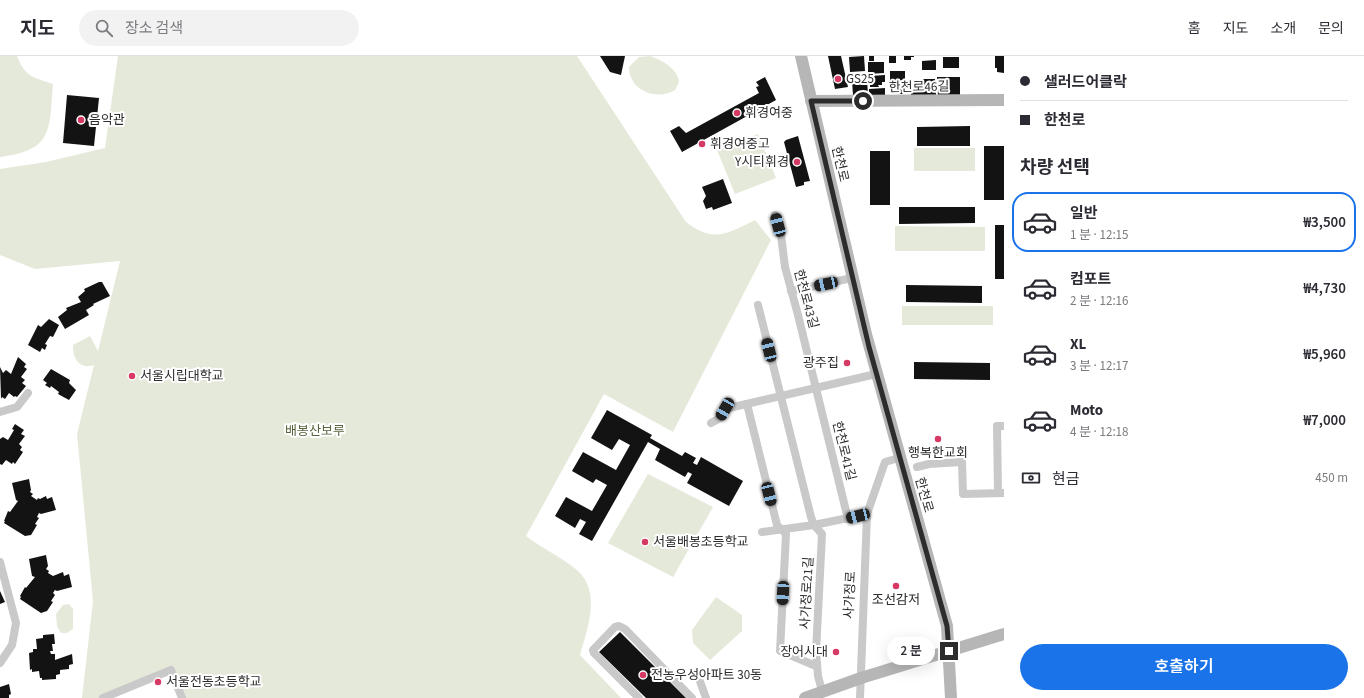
<!DOCTYPE html>
<html lang="ko">
<head>
<meta charset="utf-8">
<style>
  body { margin:0; font-family:"Source Sans 3","Noto Sans KR",sans-serif; background:#f2f2f3; color:#2b2b33; height:100vh; display:flex; flex-direction:column; font-size:15px; white-space:nowrap }
  * { box-sizing:border-box; margin:0 }
  p { font-size:13px; color:#7c7c81 }
  .icon { flex:none; width:22px; height:22px; fill:none; stroke:currentColor; stroke-width:2; stroke-linecap:round; stroke-linejoin:round }
  .map { position:relative; flex:1; overflow:hidden }
  .details { display:flex; flex-direction:column; background:#fff; width:360px }
  .details>* { flex:none }
  .banner { display:grid; align-content:center; height:88px; padding:0 16px; background:#fff }
  .end { position:absolute; width:18px; height:18px; margin:-9px; border:5px solid #2c2c2c; background:#fff; box-shadow:0 0 0 2px #fff }
  .from { border-radius:50% }
  .bubble { position:absolute; height:28px; border-radius:14px; background:#fff; box-shadow:0 4px 16px #0002; font-size:13px; font-weight:600; line-height:28px; text-align:center }
  .car { position:absolute; width:12px; height:24px; margin:-12px -6px; border-radius:5px; box-shadow:0 0 3px 1px #0007; background:linear-gradient(#222 24%,#8ab4d8 0 40%,#222 0 76%,#8ab4d8 0 86%,#222 0) }
  .banner b { display:flex; align-items:center; gap:14px; height:38px; font-size:15px }
  .banner b+b { border-top:1px solid #e1e1e2 }
  .banner i { width:10px; height:10px; background:#2b2b33 }
  ul { padding:0; list-style:none }
  li { display:flex; align-items:center; gap:12px; height:60px; margin:0 8px 6px; padding:0 8px; border:2px solid transparent; border-radius:16px }
  li div { flex:1 }
  li b { display:block; font-size:15px }
  li em { font-style:normal; font-weight:600 }
  li.on { border-color:#1a73e8 }
  li>.icon { width:36px; height:36px; stroke-width:1.5 }
  h2 { padding:0 16px; font-size:18px; line-height:48px }
  .pay { display:flex; align-items:center; gap:10px; height:44px; padding:0 16px; font-size:15px }
  .pay p { margin-inline-start:auto }
  .primary-button { display:flex; gap:8px; margin-top:auto; padding:8px 16px }
  .primary-button a { flex:1; height:46px; border-radius:24px; background:#1a73e8; color:#fff; font-size:16px; font-weight:600; line-height:46px; text-align:center }
  header { display:flex; align-items:center; gap:24px; box-sizing:border-box; height:56px; padding:0 20px; background:#fff; border-bottom:1px solid #e1e1e2 }
  header strong { font-size:19px }
  nav { display:flex; gap:22px; margin-inline-start:auto; font-size:14px }
  .search { width:280px; height:36px; background:#f2f2f3; display:flex; align-items:center; gap:10px; box-sizing:border-box; padding:0 14px; border-radius:22px; color:#7c7c81; font-size:15px }
  main { display:flex; flex:1; min-height:0 }
  .map>svg:first-child { display:block }
</style>
</head>
<body>
<header>
<strong>지도</strong>
<div class="search"><svg class="icon" aria-label="search" viewBox="0 0 24 24"><circle cx="10" cy="10" r="6"/><path d="M15 15l6 6"/></svg>장소 검색</div>
<nav><a>홈</a><a>지도</a><a>소개</a><a>문의</a></nav>
</header>
<main>
<div class="map">
<svg width="1004" height="642" viewBox="0 0 1004 642">
  <rect width="100%" height="100%" fill="#fff"/>
  <!-- green -->
  <g fill="#e5e9da">
    <path d="M0,0H17C26,22 33,21 53,28C49,74 54,94 0,101Z"/>
    <path d="M118,0H577L686,166C713,187 727,178 755,164L771,184L673,376L604,338L526,480C541,492 567,504 579,516C601,538 587,574 580,599L621,642H182L168,619L105,642H82L93,545L77,378L94,309C80,314 72,302 73,289L90,280L98,295L120,205L35,213L0,199V113L46,106L105,92Z"/>
    <path d="M650,0C662,4 677,12 679,26L675,34C657,45 629,35 629,11L639,1Z"/>
    <path d="M758,78L776,122L735,138L717,94Z"/>
    <rect x="914" y="92" width="61" height="23"/>
    <path d="M895,170L985,171V195H895Z"/>
    <rect x="902" y="250" width="91" height="19"/>
    <path d="M648,418L713,451L673,521L608,487Z"/>
    <path d="M716,541L742,559V575L710,604L693,587L692,574Z"/>
    <path d="M69,548L73,553V573L67,577H61L57,570L56,558L63,549Z"/>
  </g>
  <!-- building -->
  <g fill="#131313">
    <path d="M600,0H625L621,19L610,16Z"/>
    <path d="M828,0H841L848,31L835,33Z"/>
    <path d="M864,0L865,15L850,16L849,1Z"/>
    <rect x="869" y="0" width="5" height="5"/>
    <rect x="889" y="0" width="7" height="7"/>
    <path d="M904,0H914V1H911V4H904Z"/>
    <path d="M995,0H1004V17L997,16V12H995Z"/>
    <rect x="943" y="1" width="16" height="11"/>
    <path d="M936,4V14H922V5Z"/>
    <path d="M868,6H884V17L868,18Z"/>
    <rect x="890" y="15" width="15" height="23"/>
    <path d="M885,19V26H882V29H878L879,31H870V20Z"/>
    <path d="M765,21L776,44L682,96L670,75L679,70L686,77L759,37L756,31L759,30L756,26Z"/>
    <path d="M937,21H960V40H938Z"/>
    <path d="M914,23H935L936,39H911V31H914Z"/>
    <path d="M867,24L868,38L853,39L852,25Z"/>
    <path d="M885,32V39H869V33Z"/>
    <path d="M67,39L99,42L94,90L63,87Z"/>
    <path d="M970,70V90H917V71Z"/>
    <path d="M798,80L810,125L804,126V129L796,131L784,86L786,84Z"/>
    <rect x="984" y="90" width="20" height="54"/>
    <rect x="870" y="95" width="20" height="54"/>
    <path d="M723,123L732,147L713,154L712,151L706,153L703,145L706,140L702,131Z"/>
    <path d="M899,151H975V167L899,168Z"/>
    <rect x="995" y="169" width="9" height="54"/>
    <path d="M99,226H102L110,240L93,248L94,249L86,254L89,259L65,273L58,261L67,254L66,252L81,246L78,241L85,235L84,233Z"/>
    <path d="M906,229L982,230V247L906,246Z"/>
    <path d="M49,263L59,269L53,281L50,280L45,288L47,289L45,294L42,292L40,296L28,289L38,269L41,271Z"/>
    <path d="M18,301L26,308L24,311L27,313L21,321L25,324L22,327L26,330L17,341L15,340L14,341L9,337L5,343L2,341L1,343L0,311L3,317L6,314L11,318Z"/>
    <path d="M914,306L990,307V324L914,323Z"/>
    <path d="M51,313L70,324L69,327L76,334L69,344L58,338L59,336L51,330L50,332L45,329L47,327L43,324Z"/>
    <path d="M607,354L652,379L650,382L682,400L685,396L696,402L693,407L697,409L701,401L743,425L729,450L687,427L692,418L688,416L685,421L655,404L660,393L648,386L592,485L579,478L586,466L580,463L575,472L555,460L566,441L592,455L607,429L596,423L593,427L572,415L583,396L616,414L630,389L619,383L612,394L591,382Z"/>
    <path d="M15,368L24,374L21,378L25,380L19,388L22,391L20,394L23,396L15,408L13,406L12,408L6,404L2,409L0,408V383L3,381L8,384L14,374L12,373Z"/>
    <path d="M29,423L31,434L30,436L33,438L31,440L37,444L38,442L40,443L46,440L47,443L52,441L56,454L41,458L39,457L37,461L39,462L35,468L37,469L31,479L25,480L4,467L5,465H4L8,455L10,456L18,445L16,444L12,427Z"/>
    <path d="M46,499L48,510L46,513L49,515L48,517L53,520L63,516L64,520L69,518L72,531L57,535L55,534L53,537L55,539L51,545L53,546L47,555L41,557L20,543L21,541L20,540L25,531L26,532L35,521L32,520L29,503Z"/>
    <path d="M0,535L5,546L0,548Z"/>
    <path d="M620,576L686,642H646L599,596Z"/>
    <path d="M54,578L55,588H52L53,595H50L51,598H55V604L72,598L73,608L69,609V613L60,614V618L56,619V623L42,624V622H40L39,615L32,616V613L30,614L29,597L33,596V593H37L36,583L43,582V579Z"/>
    <path d="M9,628L11,638L9,639V642H0V631Z"/>
  </g>
  <g fill="none" stroke-linecap="round" stroke-linejoin="round">
    <!-- street -->
    <g stroke="#c9c9c9" stroke-width="8">
      <path d="M775,159L781,179L785,211L798,259L848,463"/>
      <path d="M791,235L852,222"/>
      <path d="M758,249L811,461L814,469L822,478L816,596L818,620L822,635"/>
      <path d="M747,348L777,469L786,478L780,595L816,610"/>
      <path d="M0,356L17,351L28,337"/>
      <path d="M711,367L720,362L725,353L876,318"/>
      <path d="M917,411L929,408L962,406L963,438L1004,437"/>
      <path d="M998,437L997,370H1004"/>
      <path d="M762,476L814,469L867,458"/>
      <path d="M0,506L16,567L12,589L0,607"/>
      <path d="M697,617L706,642"/>
      <path d="M103,642L171,614L182,642"/>
      <path d="M639,642L594,597L593,594L615,571L619,570L625,573L692,642"/>
      <path d="M860,642L867,458L885,406L899,402"/>
    </g>
    <!-- secondary -->
    <g stroke="#b6b6b6" stroke-width="12">
      <path d="M801,0L866,278L947,570L951,642"/>
      <path d="M811,45L1004,44"/>
      <path d="M805,642L861,622L1004,578"/>
    </g>
  </g>
  <g fill="none" stroke-linecap="round" stroke-linejoin="round">
    <!-- route -->
    <path stroke="#2c2c2c" stroke-width="5" d="M863,45H811L869,291L947,570L949,595"/>
  </g>
  <!-- markers -->
  <g fill="#d63a64" stroke="#fff" stroke-width="1.5">
    <circle cx="838" cy="23" r="4"/>
    <circle cx="737" cy="57" r="4"/>
    <circle cx="81" cy="64" r="4"/>
    <circle cx="702" cy="88" r="4"/>
    <circle cx="797" cy="106" r="4"/>
    <circle cx="847" cy="307" r="4"/>
    <circle cx="132" cy="320" r="4"/>
    <circle cx="938" cy="383" r="4"/>
    <circle cx="645" cy="486" r="4"/>
    <circle cx="896" cy="530" r="4"/>
    <circle cx="836" cy="596" r="4"/>
    <circle cx="643" cy="619" r="4"/>
    <circle cx="158" cy="626" r="4"/>
  </g>
  <g text-anchor="middle" dominant-baseline="central" stroke-width="4" stroke-linejoin="round" paint-order="stroke">
    <!-- poi labels -->
    <g font-size="13" fill="#2c2c2c" stroke="#fff" text-anchor="start">
      <text x="846" y="23">GS25</text>
      <text x="745" y="57">휘경여중</text>
      <text x="89" y="64">음악관</text>
      <text x="710" y="88">휘경여중고</text>
      <text x="789" y="106" text-anchor="end">Y시티휘경</text>
      <text x="839" y="307" text-anchor="end">광주집</text>
      <text x="140" y="320">서울시립대학교</text>
      <text x="938" y="397" text-anchor="middle">행복한교회</text>
      <text x="653" y="486">서울배봉초등학교</text>
      <text x="896" y="544" text-anchor="middle">조선감저</text>
      <text x="828" y="596" text-anchor="end">장어시대</text>
      <text x="651" y="619">전농우성아파트 30동</text>
      <text x="166" y="626">서울전동초등학교</text>
    </g>
    <!-- street labels -->
    <g font-size="13" fill="#2c2c2c" stroke="#fff">
      <text transform="translate(919 31) rotate(-1)">한천로46길</text>
      <text transform="translate(840 108) rotate(77)">한천로</text>
      <text transform="translate(806 243) rotate(75)">한천로43길</text>
      <text transform="translate(844 395) rotate(76)">한천로41길</text>
      <text transform="translate(924 439) rotate(74)">한천로</text>
      <text transform="translate(807 537) rotate(-87)">사가정로21길</text>
      <text transform="translate(850 539) rotate(-87)">사가정로</text>
    </g>
    <!-- park labels -->
    <g font-size="13" fill="#57643d" stroke="#fff">
      <text x="315" y="375">배봉산보루</text>
    </g>
  </g>
</svg>
<i class="end from" style="left:863px;top:45px"></i>
<i class="end" style="left:949px;top:595px"></i>
<div class="bubble" style="left:887px;top:581px;width:48px">2 분</div>
<i class="car" style="left:778px;top:169px;rotate:345deg"></i>
<i class="car" style="left:826px;top:228px;rotate:258deg"></i>
<i class="car" style="left:769px;top:294px;rotate:346deg"></i>
<i class="car" style="left:725px;top:353px;rotate:210deg"></i>
<i class="car" style="left:769px;top:438px;rotate:166deg"></i>
<i class="car" style="left:858px;top:460px;rotate:256deg"></i>
<i class="car" style="left:783px;top:537px;rotate:183deg"></i>
</div>
<section class="details">
<div class="banner">
<b><i class="from"></i>샐러드어클락</b>
<b><i></i>한천로</b>
</div>
<h2>차량 선택</h2>
<ul>
<li class="on"><svg class="icon" aria-label="car" viewBox="0 0 24 24"><path d="M5 17H2v-5l4-1 3-4h7l3 4 3 1v5h-3M9 17h6M6 11h13"/><circle cx="7" cy="17" r="2"/><circle cx="17" cy="17" r="2"/></svg><div><b>일반</b><p>1 분 · 12:15</p></div><em>₩3,500</em></li>
<li><svg class="icon" aria-label="car" viewBox="0 0 24 24"><path d="M5 17H2v-5l4-1 3-4h7l3 4 3 1v5h-3M9 17h6M6 11h13"/><circle cx="7" cy="17" r="2"/><circle cx="17" cy="17" r="2"/></svg><div><b>컴포트</b><p>2 분 · 12:16</p></div><em>₩4,730</em></li>
<li><svg class="icon" aria-label="car" viewBox="0 0 24 24"><path d="M5 17H2v-5l4-1 3-4h7l3 4 3 1v5h-3M9 17h6M6 11h13"/><circle cx="7" cy="17" r="2"/><circle cx="17" cy="17" r="2"/></svg><div><b>XL</b><p>3 분 · 12:17</p></div><em>₩5,960</em></li>
<li><svg class="icon" aria-label="car" viewBox="0 0 24 24"><path d="M5 17H2v-5l4-1 3-4h7l3 4 3 1v5h-3M9 17h6M6 11h13"/><circle cx="7" cy="17" r="2"/><circle cx="17" cy="17" r="2"/></svg><div><b>Moto</b><p>4 분 · 12:18</p></div><em>₩7,000</em></li>
</ul>
<div class="pay"><svg class="icon" aria-label="cash" viewBox="0 0 24 24"><path d="M3 7h18v10H3z"/><circle cx="12" cy="12" r="2"/></svg>현금<p>450 m</p></div>
<div class="primary-button"><a>호출하기</a></div>
</section>
</main>
</body>
</html>
